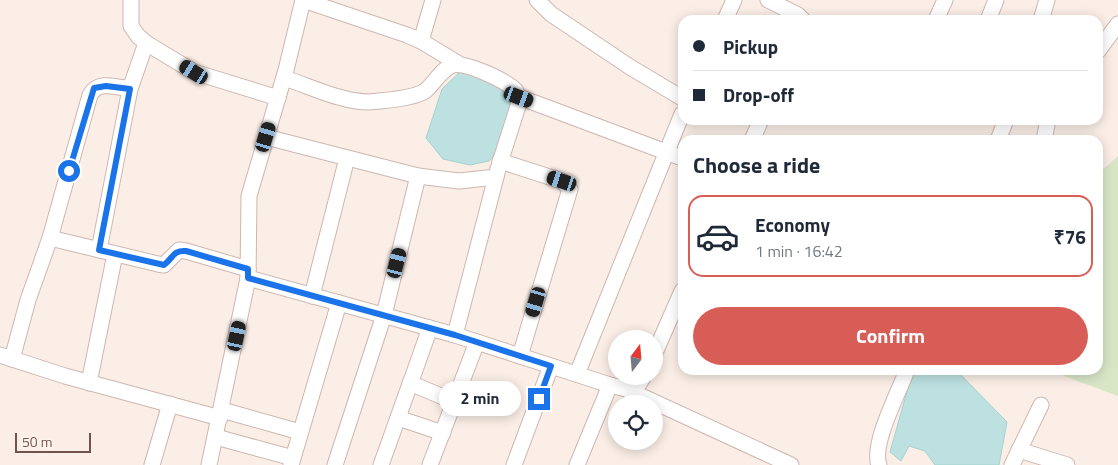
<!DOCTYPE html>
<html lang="en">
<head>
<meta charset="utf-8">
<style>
  body { margin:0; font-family:"Titillium Web",sans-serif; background:#f6f6f7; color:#1f2937; height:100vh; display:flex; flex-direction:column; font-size:19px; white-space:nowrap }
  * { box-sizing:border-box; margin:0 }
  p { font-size:16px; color:#747a83 }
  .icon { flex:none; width:28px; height:28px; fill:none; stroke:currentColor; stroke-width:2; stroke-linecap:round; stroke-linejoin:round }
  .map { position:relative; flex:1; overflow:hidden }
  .sheet { position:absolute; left:678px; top:135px; width:425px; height:240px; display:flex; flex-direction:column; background:#fff; border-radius:15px; box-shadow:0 2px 12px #0003 }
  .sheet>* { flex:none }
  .guide { position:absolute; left:678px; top:15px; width:425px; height:110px; border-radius:15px; box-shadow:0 2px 12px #0003; display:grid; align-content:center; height:110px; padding:0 15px; background:#fff }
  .needle { width:32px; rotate:16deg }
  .buttons { position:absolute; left:608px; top:330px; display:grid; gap:10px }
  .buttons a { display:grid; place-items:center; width:55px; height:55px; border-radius:50%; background:#fff; box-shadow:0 2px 12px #0003; font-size:25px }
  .scale { position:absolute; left:15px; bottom:12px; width:76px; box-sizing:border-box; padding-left:5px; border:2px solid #70534d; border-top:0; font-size:14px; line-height:18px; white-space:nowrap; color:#70534d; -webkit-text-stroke:4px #fdf3eb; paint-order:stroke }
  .end { position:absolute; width:22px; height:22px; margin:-11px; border:6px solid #1a73e8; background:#fff; box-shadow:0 0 0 2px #fff }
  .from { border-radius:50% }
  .bubble { position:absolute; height:35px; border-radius:18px; background:#fff; box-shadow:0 2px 12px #0003; font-size:16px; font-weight:700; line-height:35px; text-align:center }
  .car { position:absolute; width:15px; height:30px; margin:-15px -8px; border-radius:6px; box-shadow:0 0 4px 1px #0007; background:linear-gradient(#222 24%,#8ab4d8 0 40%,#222 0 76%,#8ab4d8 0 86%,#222 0) }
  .guide b { display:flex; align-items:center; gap:18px; height:48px; font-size:19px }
  .guide b+b { border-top:1px solid #e0e1e3 }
  .guide i { width:12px; height:12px; background:#1f2937 }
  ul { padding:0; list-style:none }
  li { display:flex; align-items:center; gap:15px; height:82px; margin:0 10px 8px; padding:0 5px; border:2px solid #e0e1e3; border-radius:15px }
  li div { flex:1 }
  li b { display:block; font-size:19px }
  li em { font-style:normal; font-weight:700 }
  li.current { border-color:#d85d57 }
  li>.icon { width:45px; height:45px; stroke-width:1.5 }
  h2 { padding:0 15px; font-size:22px; line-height:60px }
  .action { display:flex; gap:10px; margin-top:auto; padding:10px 15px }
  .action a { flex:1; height:58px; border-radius:30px; background:#d85d57; color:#fff; font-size:20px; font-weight:700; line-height:58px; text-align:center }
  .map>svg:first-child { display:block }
</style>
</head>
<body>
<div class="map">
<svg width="1118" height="465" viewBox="0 0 1118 465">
  <rect width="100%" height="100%" fill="#faeee6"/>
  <!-- green -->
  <path fill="#d8e6c6" d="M1118,156V396L1048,370H1098V174Z"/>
  <!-- water -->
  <g fill="#bce1e0" stroke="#a3d2d1">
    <path d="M464,68L512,90L505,142L489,161L470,165L443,159L426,138L442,89Z"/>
    <path d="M913,370H956L1007,422L999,465H935L925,451L909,446L901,461L890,452Z"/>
  </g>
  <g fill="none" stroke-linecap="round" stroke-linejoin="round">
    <!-- minor casing -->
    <g stroke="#cdb7b0" stroke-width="17">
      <g id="minor">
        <path d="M131,0V26L138,36L146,43L194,72L278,98"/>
        <path d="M303,0L407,35L421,41L459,64"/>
        <path d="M537,0L551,14L630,67L682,98"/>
        <path d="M768,0L798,15L803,20"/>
        <path d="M725,20L734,0"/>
        <path d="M936,20L945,0"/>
        <path d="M988,20L996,0"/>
        <path d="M1041,20L1047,0"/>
        <path d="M421,41L433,0"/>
        <path d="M1098,51L1118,24"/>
        <path d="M284,78C310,86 341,102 369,102C382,101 415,98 425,91C434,84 442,68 453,65C467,62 507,81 516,91C519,96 519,100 518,106L498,169L455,335"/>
        <path d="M519,97L682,158"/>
        <path d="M266,137L418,176L459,181L496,177"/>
        <path d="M752,140L761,120"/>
        <path d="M998,140L1006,120"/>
        <path d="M1044,140L1048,120"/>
        <path d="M500,161L562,181L570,189L520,356"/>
        <path d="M50,238L158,264L164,265L179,250L186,251L248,269"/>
        <path d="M99,250L130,89L146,43"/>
        <path d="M248,278L455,335L610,385L626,389L637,387L644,376"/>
        <path d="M312,296L347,158"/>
        <path d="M0,355L65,376L220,418"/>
        <path d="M654,355L682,291"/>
        <path d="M12,359L28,300L50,238L90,95C98,80 116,87 130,89"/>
        <path d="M577,374L682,114"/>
        <path d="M89,383L115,254"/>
        <path d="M410,383L455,402"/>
        <path d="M626,389L791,465"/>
        <path d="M222,410L300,432"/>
        <path d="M398,418L443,433"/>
        <path d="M216,437L293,458"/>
        <path d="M1019,450L1067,465"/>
        <path d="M152,465L170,404"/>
        <path d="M209,465L248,278L249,196L286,70L303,0"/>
        <path d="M291,465L339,303"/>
        <path d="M335,465L384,315L418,176"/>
        <path d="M381,465L430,328"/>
        <path d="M430,465L477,342"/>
        <path d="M514,465L551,366"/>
        <path d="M577,465L610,385"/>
        <path d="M879,465C871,444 899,392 907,370"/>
        <path d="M1012,465L1041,405"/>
      </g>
    </g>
    <!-- minor -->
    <use href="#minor" stroke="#fff" stroke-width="15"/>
  </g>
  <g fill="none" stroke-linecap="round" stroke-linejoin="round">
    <!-- route -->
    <path stroke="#1a73e8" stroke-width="6" d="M69,171L94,88L106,86L130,89L99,250L164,265C173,258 173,250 186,251L248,269V278L455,335L551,366L539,399"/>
  </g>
</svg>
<div class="buttons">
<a><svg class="needle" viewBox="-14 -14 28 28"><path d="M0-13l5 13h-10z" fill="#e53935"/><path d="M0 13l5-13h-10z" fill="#747a83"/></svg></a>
<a><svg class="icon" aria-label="locate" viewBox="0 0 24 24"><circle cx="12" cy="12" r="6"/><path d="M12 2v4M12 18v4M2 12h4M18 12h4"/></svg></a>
</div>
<div class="scale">50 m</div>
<i class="end from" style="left:69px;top:171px"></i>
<i class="end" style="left:539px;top:399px"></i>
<div class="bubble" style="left:439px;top:381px;width:82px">2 min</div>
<i class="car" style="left:194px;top:72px;rotate:302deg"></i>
<i class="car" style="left:519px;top:97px;rotate:111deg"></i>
<i class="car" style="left:266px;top:137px;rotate:17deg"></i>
<i class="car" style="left:562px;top:181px;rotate:288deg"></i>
<i class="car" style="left:397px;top:263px;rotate:14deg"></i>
<i class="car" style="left:536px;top:302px;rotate:197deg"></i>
<i class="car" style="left:237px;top:336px;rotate:12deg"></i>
<div class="guide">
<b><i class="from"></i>Pickup</b>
<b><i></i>Drop-off</b>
</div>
<section class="sheet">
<h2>Choose a ride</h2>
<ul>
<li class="current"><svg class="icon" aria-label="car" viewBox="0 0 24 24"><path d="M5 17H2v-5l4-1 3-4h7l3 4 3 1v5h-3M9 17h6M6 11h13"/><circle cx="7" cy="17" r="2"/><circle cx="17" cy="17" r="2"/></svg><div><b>Economy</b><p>1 min · 16:42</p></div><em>₹76</em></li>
</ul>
<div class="action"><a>Confirm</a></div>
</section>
</div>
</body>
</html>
